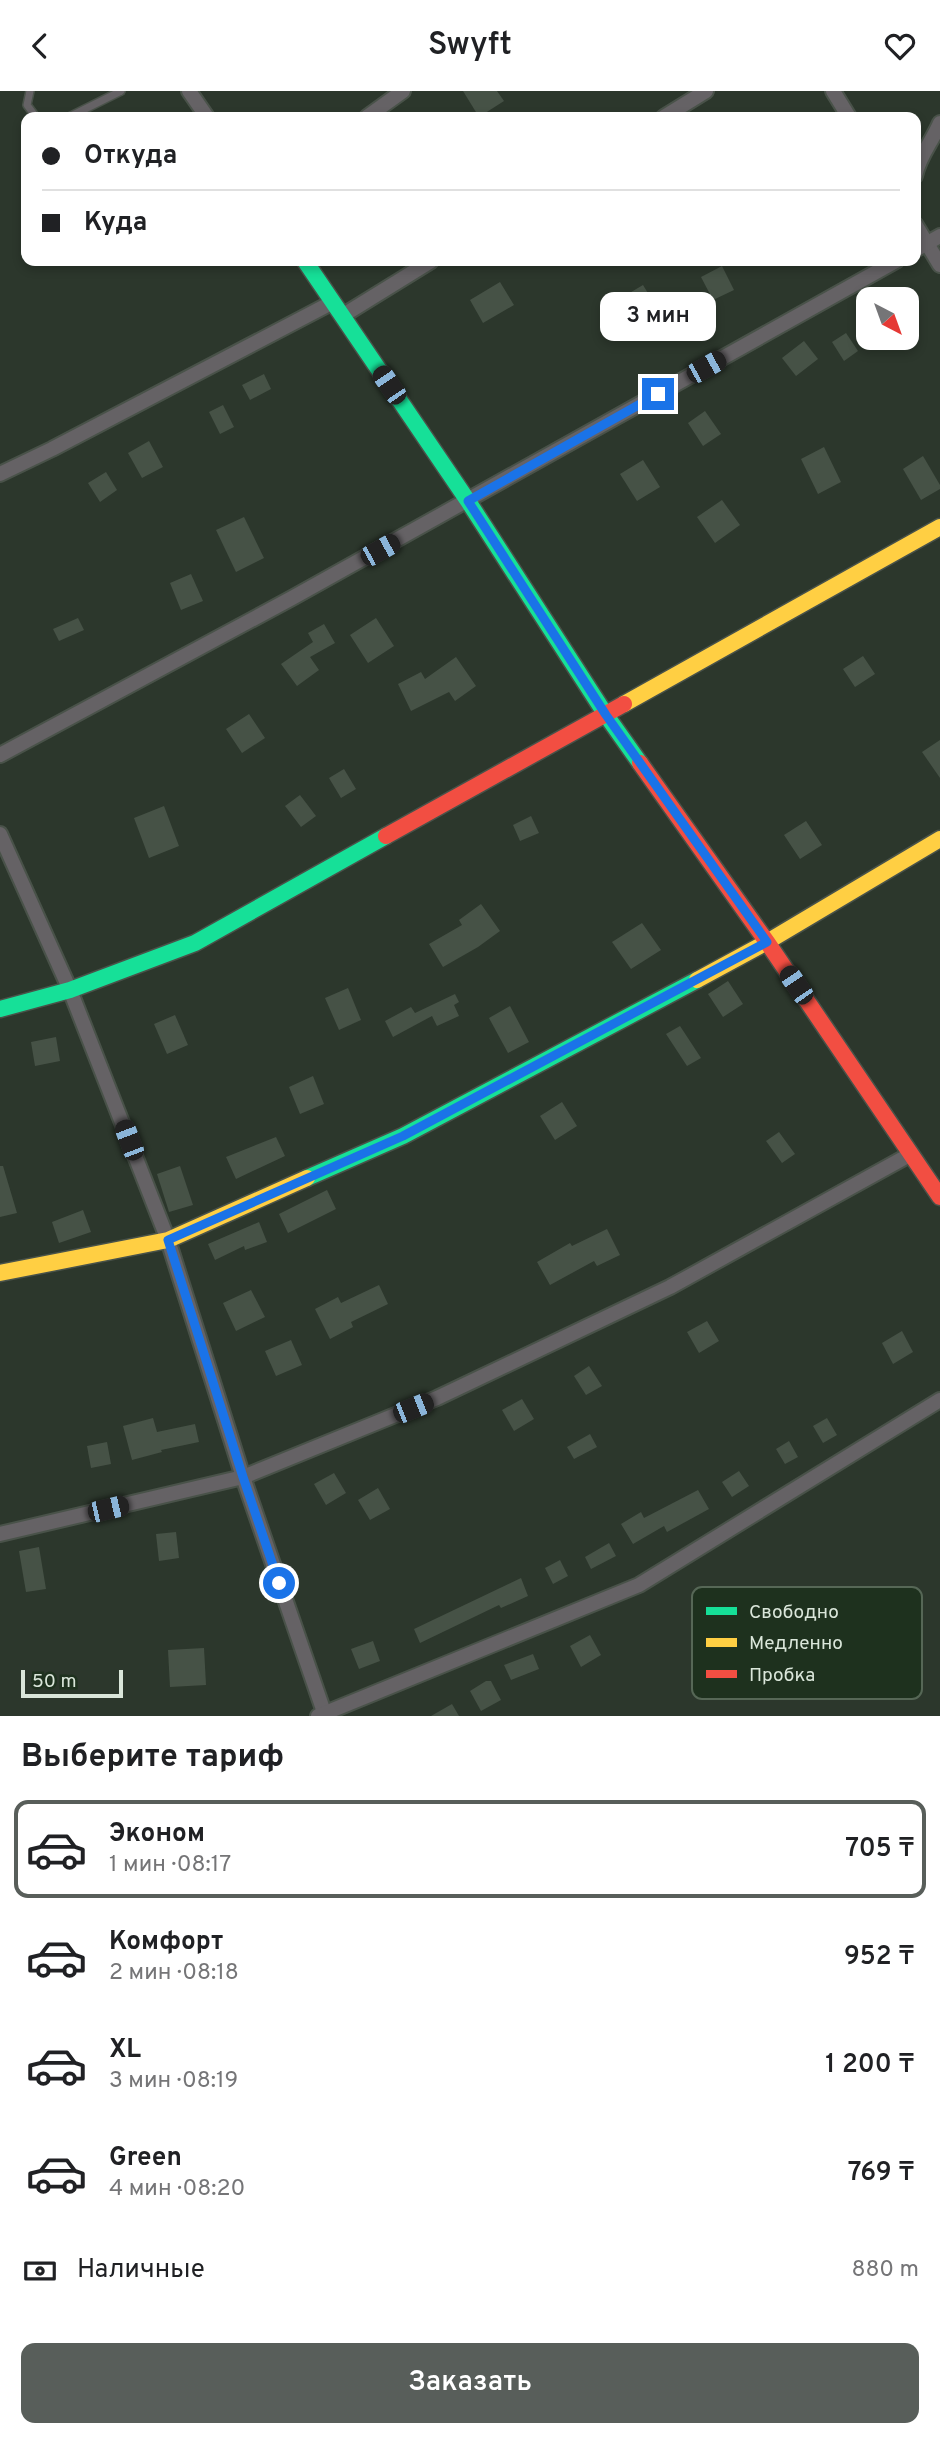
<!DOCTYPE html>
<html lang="ru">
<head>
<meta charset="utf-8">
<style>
  body { margin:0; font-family:Overpass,sans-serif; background:#f2f2f2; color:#202124; height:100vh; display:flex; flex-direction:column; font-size:26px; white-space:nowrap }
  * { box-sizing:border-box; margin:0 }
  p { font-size:23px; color:#757577 }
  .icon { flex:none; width:38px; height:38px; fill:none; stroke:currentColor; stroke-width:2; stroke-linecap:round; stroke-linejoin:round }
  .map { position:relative; height:1625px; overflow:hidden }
  .details { display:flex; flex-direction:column; background:#fff; flex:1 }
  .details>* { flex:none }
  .hud { position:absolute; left:21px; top:21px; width:900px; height:154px; border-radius:14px; box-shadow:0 4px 10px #0003; display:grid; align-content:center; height:154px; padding:0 21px; background:#fff }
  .needle { width:46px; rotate:139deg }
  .buttons { position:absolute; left:856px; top:196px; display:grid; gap:14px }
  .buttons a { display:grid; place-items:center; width:63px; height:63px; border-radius:14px; background:#fff; box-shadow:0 4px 10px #0003; font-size:35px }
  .scale { position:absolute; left:21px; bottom:18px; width:102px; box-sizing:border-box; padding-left:7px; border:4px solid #dae6da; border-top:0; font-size:19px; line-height:24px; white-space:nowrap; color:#dae6da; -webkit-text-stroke:5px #1e311e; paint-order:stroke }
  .end { position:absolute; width:32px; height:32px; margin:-16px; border:9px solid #1a73e8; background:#fff; box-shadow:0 0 0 4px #fff }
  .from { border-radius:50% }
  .bubble { position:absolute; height:49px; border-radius:14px; background:#fff; box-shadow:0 4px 10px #0003; font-size:23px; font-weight:600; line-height:49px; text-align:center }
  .car { position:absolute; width:21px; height:42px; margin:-21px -10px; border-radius:9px; box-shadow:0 0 5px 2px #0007; background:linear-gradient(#222 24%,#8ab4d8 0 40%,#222 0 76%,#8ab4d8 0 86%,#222 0) }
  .hud b { display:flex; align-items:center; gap:24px; height:66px; font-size:26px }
  .hud b+b { border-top:2px solid #e0e0e0 }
  .hud i { width:18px; height:18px; background:#202124 }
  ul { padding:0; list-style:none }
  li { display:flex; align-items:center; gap:21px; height:98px; margin:0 14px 10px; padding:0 7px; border:4px solid transparent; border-radius:14px }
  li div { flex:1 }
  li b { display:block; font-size:26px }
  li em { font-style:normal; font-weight:600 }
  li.active { border-color:#585e5a }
  li>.icon { width:63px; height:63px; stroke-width:1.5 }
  h2 { padding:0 21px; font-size:32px; line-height:84px }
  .pay { display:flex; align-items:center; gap:18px; height:77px; padding:0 21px; font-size:26px }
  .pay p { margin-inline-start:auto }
  .primary-button { display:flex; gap:14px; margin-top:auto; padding:14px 21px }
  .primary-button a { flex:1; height:80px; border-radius:14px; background:#585e5a; color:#fff; font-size:28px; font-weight:600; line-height:80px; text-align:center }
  header { display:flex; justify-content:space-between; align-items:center; height:91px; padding:0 21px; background:#fff; font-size:32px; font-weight:600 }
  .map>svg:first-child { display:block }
</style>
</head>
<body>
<header><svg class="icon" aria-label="back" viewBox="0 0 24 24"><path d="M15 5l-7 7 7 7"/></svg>Swyft<svg class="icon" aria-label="heart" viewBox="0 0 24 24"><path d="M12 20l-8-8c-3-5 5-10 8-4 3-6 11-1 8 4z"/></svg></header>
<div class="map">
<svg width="940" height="1625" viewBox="0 0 940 1625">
  <rect width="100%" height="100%" fill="#2c372c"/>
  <!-- building -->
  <g fill="#465246">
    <path d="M463,0H497L504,10L479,26Z"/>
    <path d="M722,175L734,199L713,209L701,186Z"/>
    <path d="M500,191L514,214L483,232L470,209Z"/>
    <path d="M643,194L657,217L630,233L616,210Z"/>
    <path d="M846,242L858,260L844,270L832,251Z"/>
    <path d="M804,250L818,268L796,285L782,267Z"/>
    <path d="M264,283L271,298L250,309L242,294Z"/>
    <path d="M223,314L234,336L220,343L209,321Z"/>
    <path d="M705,320L721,343L703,355L688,332Z"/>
    <path d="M149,350L163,376L142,387L128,362Z"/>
    <path d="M824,356L841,391L818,403L801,368Z"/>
    <path d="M923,365L940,394V398L921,409L903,378Z"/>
    <path d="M643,369L660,396L637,410L620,383Z"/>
    <path d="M106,381L117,399L100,411L88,392Z"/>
    <path d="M722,409L740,434L715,452L697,426Z"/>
    <path d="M244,426L264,467L236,481L216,439Z"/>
    <path d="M191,483L203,510L181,519L170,492Z"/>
    <path d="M78,527L84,539L59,550L53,538Z"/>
    <path d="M376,527L394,555L368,572L350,544Z"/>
    <path d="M324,533L335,552L310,566L319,579L297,595L281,573L313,551L308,542Z"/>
    <path d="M863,565L875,583L855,596L843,578Z"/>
    <path d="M456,566L476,595L455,610L449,601L411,620L398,593L421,581L425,588Z"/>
    <path d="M249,623L265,647L242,662L226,638Z"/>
    <path d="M940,649V687L922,661Z"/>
    <path d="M344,678L356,698L341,707L329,687Z"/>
    <path d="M300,704L316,725L301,736L285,715Z"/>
    <path d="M164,715L179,755L149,767L134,727Z"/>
    <path d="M531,725L539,742L520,750L513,734Z"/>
    <path d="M806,730L822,754L800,768L784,744Z"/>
    <path d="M481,813L500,840L478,856L443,876L429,853L462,834L459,829Z"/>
    <path d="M642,832L661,859L631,878L612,851Z"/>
    <path d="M728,890L743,913L723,926L708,903Z"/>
    <path d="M348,897L361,929L339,939L325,907Z"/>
    <path d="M455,903L459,911L454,914L459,925L437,935L432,925L393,946L385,930L411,916L415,922Z"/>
    <path d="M510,915L529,951L508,962L489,927Z"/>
    <path d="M175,924L188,954L167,963L154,933Z"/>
    <path d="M680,935L701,967L687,975L666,943Z"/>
    <path d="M56,946L60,970L35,975L31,951Z"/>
    <path d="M313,985L324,1013L300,1023L289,996Z"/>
    <path d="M562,1011L577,1035L555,1049L540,1025Z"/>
    <path d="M779,1041L795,1063L782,1072L766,1050Z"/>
    <path d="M276,1046L285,1065L236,1088L226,1066Z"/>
    <path d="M0,1075H3L17,1122L0,1126Z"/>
    <path d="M180,1075L193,1114L169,1121L157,1083Z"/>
    <path d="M327,1099L336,1118L288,1142L279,1123Z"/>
    <path d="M83,1119L91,1141L59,1152L52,1131Z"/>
    <path d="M259,1131L267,1151L245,1159L244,1155L215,1169L208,1153Z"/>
    <path d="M607,1138L620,1164L597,1175L594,1170L550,1194L537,1171L570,1152L572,1155Z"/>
    <path d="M379,1194L388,1213L351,1231L353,1236L330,1248L315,1218L338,1206L341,1212Z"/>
    <path d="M251,1199L265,1226L236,1240L223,1212Z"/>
    <path d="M707,1230L719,1250L699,1262L687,1241Z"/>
    <path d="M902,1240L913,1261L893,1273L882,1252Z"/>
    <path d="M291,1249L302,1274L276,1285L265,1260Z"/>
    <path d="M589,1275L602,1295L586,1304L574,1285Z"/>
    <path d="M522,1308L534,1328L514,1340L502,1319Z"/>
    <path d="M153,1327L157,1341L195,1333L199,1351L161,1359L162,1361L132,1369L123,1335Z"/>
    <path d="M827,1327L837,1344L823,1352L813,1335Z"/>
    <path d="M590,1343L597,1356L574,1368L567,1356Z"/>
    <path d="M789,1350L798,1366L785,1373L776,1358Z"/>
    <path d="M107,1351L111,1373L91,1377L87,1355Z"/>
    <path d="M739,1380L749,1395L732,1406L722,1391Z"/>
    <path d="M334,1382L346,1402L326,1414L314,1393Z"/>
    <path d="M378,1397L390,1418L370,1429L358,1409Z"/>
    <path d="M698,1399L709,1418L667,1441L664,1435L633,1453L621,1433L641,1421L644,1427Z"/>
    <path d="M176,1441L179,1467L159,1470L156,1443Z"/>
    <path d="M609,1452L616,1465L591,1478L585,1466Z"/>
    <path d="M39,1456L46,1498L26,1501L19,1460Z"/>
    <path d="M560,1469L568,1485L553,1493L545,1477Z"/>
    <path d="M521,1487L528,1505L501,1517L499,1514L420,1552L414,1538Z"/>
    <path d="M590,1544L601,1564L581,1576L570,1555Z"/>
    <path d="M373,1550L380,1570L359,1578L351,1558Z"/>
    <path d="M204,1557L206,1594L170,1596L168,1559Z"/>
    <path d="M533,1563L539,1578L511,1589L504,1574Z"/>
    <path d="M486,1590H491L501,1609L481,1620L470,1600Z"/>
    <path d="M452,1613L459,1625H431Z"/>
  </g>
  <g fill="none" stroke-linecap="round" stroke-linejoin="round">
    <!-- lane casing -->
    <g stroke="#495249" stroke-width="10">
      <g id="lane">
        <path d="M30,0L27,14L36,26"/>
        <path d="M69,26L121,0"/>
      </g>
    </g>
    <!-- street casing -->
    <g stroke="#495249" stroke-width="18">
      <g id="street">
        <path d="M189,0L207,26"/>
        <path d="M833,0L849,26"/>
        <path d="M367,26L403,0"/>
        <path d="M664,26L706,0"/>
        <path d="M915,85C919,65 932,51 940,32"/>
        <path d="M915,133L940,174"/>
        <path d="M915,159L940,145"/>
        <path d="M342,225L431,170"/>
        <path d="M0,383L52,358L333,211"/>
        <path d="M0,664L292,507L896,170"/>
        <path d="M0,743L70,899L168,1149L243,1386L325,1624"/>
        <path d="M0,1443L243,1386L437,1307L670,1196L911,1063"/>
        <path d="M318,1625L639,1494L940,1309"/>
      </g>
    </g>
    <!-- fast casing -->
    <g stroke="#495249" stroke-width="19">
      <g id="fast">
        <path d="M305,170L468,410L606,624L640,672"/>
        <path d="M0,918L70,899L195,852L386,745"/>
        <path d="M307,1087L403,1045L697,889"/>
      </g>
    </g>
    <!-- slow casing -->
    <g stroke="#495249" stroke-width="19">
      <g id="slow">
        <path d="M624,613L940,436"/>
        <path d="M697,889L767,851L940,748"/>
        <path d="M0,1182L168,1149L307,1087"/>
      </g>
    </g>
    <!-- jam casing -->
    <g stroke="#495249" stroke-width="19">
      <g id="jam">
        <path d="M640,672L767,851L940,1106"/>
        <path d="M386,745L624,613"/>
      </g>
    </g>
    <!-- lane -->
    <use href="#lane" stroke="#656265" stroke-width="7"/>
    <!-- street -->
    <use href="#street" stroke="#656265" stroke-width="14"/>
    <!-- fast -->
    <use href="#fast" stroke="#16e098" stroke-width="16"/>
    <!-- slow -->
    <use href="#slow" stroke="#ffcf43" stroke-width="16"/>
    <!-- jam -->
    <use href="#jam" stroke="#f24e42" stroke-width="16"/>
  </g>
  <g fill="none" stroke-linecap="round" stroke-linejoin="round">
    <!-- route -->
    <path stroke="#1a73e8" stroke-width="9" d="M279,1492L243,1386L168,1149L403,1045L767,851L606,624L468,410L658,303"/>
  </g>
  <!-- legend -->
  <rect x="692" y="1496" width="230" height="112" rx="10" fill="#1e311e" stroke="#566756" stroke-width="2"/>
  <rect x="706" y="1516" width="31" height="8" fill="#16e098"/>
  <rect x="706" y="1547" width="31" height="9" fill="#ffcf43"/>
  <rect x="706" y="1579" width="31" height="8" fill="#f24e42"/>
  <g font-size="19" fill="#dae6da">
    <text x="749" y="1527">Свободно</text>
    <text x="749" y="1558">Медленно</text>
    <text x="749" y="1590">Пробка</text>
  </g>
</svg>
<div class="buttons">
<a><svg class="needle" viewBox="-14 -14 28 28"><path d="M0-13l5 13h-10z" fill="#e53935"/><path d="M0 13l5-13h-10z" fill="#757577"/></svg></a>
</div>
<div class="scale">50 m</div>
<i class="end from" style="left:279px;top:1492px"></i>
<i class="end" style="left:658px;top:303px"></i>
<div class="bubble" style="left:600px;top:201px;width:116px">3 мин</div>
<i class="car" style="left:706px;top:276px;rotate:61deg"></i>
<i class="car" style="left:389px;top:294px;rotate:326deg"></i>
<i class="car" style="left:380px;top:459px;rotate:61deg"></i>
<i class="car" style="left:796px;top:894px;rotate:326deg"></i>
<i class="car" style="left:129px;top:1049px;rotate:339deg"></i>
<i class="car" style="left:413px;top:1317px;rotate:68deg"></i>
<i class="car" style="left:108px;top:1418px;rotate:77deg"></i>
<div class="hud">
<b><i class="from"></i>Откуда</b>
<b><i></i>Куда</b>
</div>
</div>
<section class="details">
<h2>Выберите тариф</h2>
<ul>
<li class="active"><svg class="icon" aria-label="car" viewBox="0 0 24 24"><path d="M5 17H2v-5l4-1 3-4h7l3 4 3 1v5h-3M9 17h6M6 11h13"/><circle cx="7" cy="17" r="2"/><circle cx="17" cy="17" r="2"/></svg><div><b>Эконом</b><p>1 мин · 08:17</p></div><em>705 ₸</em></li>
<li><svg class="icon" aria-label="car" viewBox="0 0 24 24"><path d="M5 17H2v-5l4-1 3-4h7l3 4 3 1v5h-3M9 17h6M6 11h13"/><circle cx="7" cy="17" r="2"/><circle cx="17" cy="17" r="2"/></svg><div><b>Комфорт</b><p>2 мин · 08:18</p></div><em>952 ₸</em></li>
<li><svg class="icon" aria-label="car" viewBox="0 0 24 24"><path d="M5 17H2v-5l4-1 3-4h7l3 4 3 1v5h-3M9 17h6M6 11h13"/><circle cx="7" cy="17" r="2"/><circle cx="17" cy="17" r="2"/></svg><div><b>XL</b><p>3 мин · 08:19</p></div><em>1 200 ₸</em></li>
<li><svg class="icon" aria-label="car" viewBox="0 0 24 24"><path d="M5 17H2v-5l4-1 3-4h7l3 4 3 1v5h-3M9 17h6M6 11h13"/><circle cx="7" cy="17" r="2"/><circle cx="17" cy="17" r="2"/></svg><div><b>Green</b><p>4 мин · 08:20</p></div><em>769 ₸</em></li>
</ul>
<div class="pay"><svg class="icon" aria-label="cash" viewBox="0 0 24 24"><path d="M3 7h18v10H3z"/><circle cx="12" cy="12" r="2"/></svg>Наличные<p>880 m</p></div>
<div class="primary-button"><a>Заказать</a></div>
</section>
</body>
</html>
